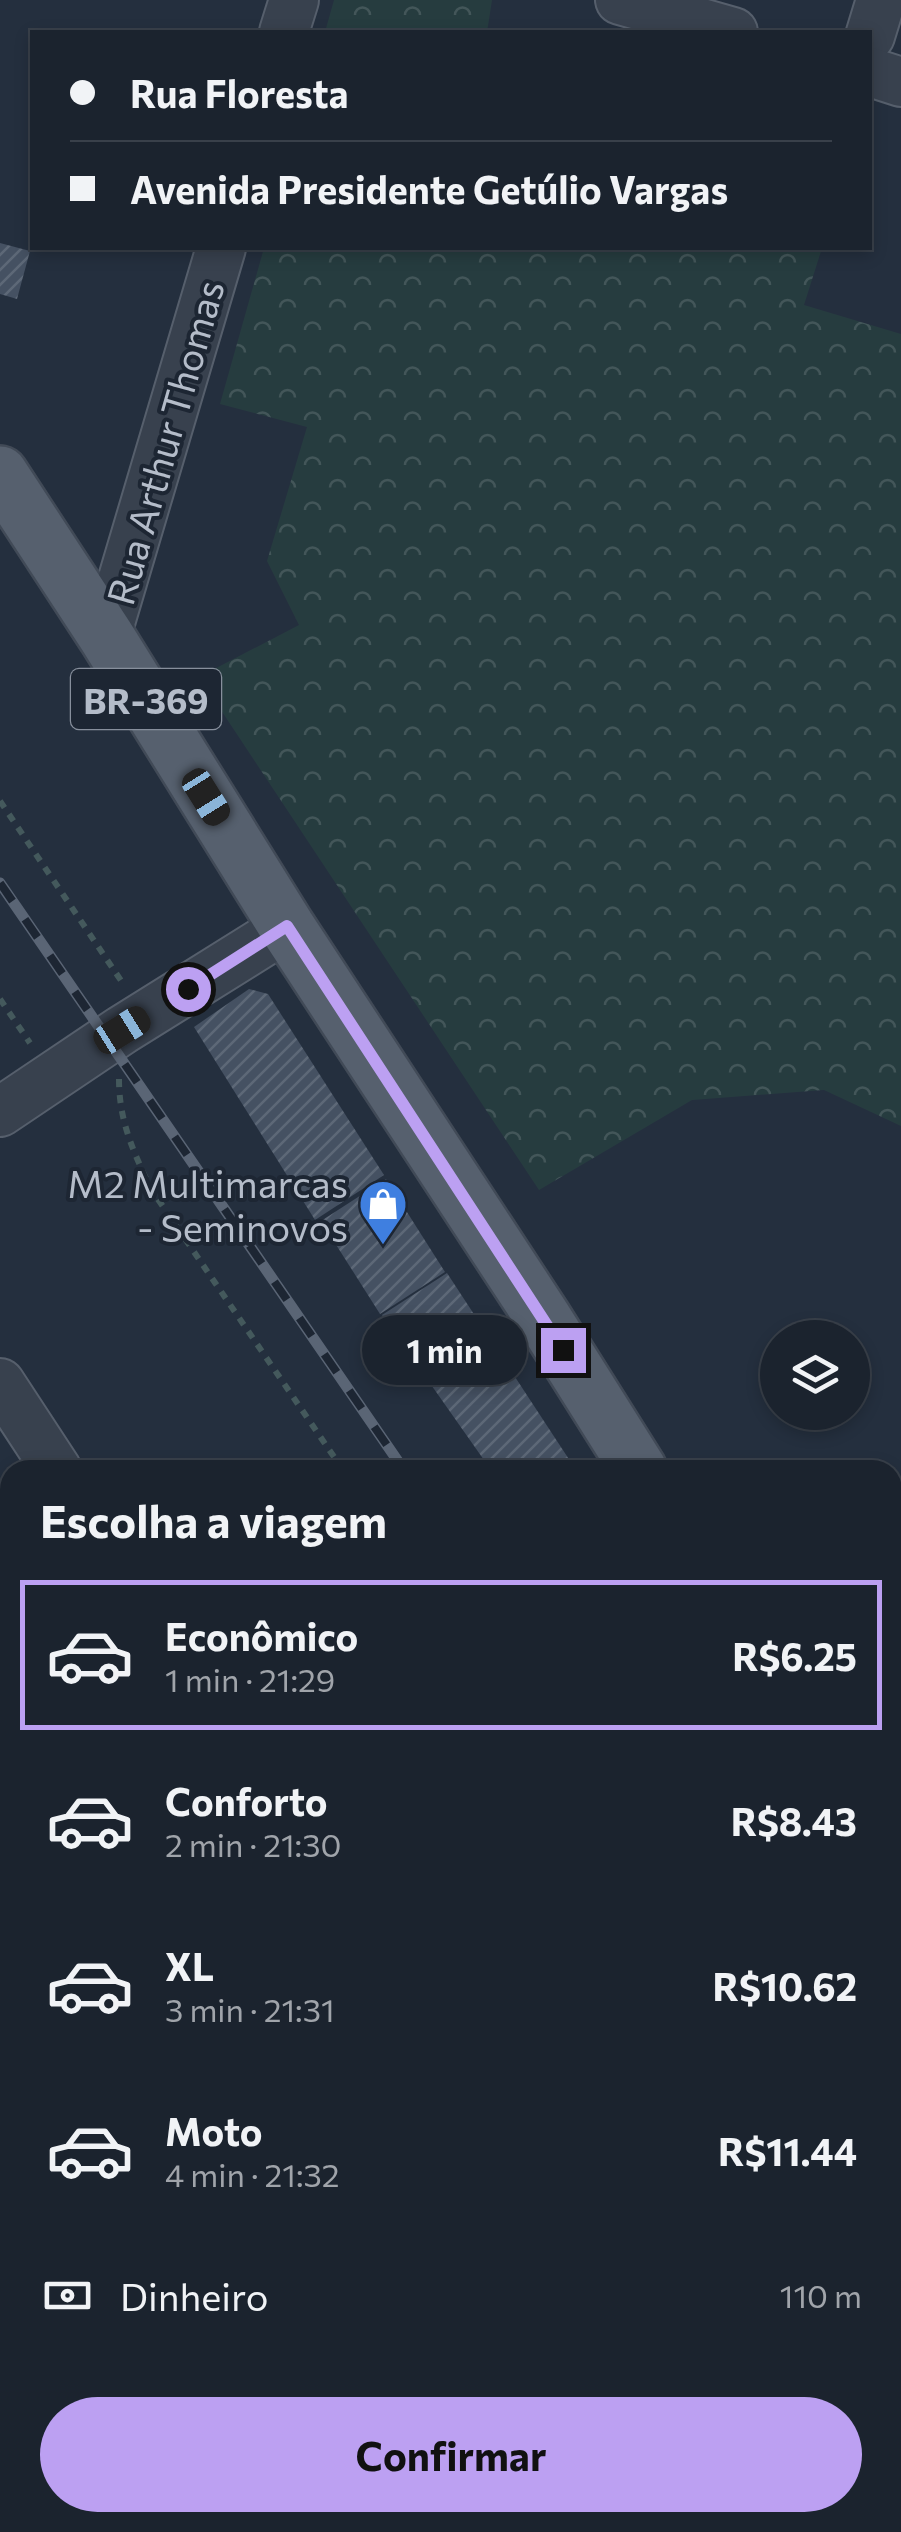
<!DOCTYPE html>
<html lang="pt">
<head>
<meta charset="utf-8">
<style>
  body { margin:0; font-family:Commissioner,sans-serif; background:#282f3a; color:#f1f3f6; height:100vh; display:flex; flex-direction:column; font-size:38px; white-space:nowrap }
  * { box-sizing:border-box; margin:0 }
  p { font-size:32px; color:#a0a4aa }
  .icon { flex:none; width:55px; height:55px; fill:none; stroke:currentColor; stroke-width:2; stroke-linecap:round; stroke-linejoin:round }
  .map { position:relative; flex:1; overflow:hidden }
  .side { position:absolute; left:0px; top:1460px; width:902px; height:1072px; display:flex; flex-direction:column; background:#1b232e; border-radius:30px 30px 0 0; box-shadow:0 5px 15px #0003,0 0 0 2px #39404a }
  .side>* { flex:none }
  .hud { position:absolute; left:30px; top:30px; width:842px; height:220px; border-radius:0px; box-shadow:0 5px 15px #0003,0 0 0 2px #39404a; display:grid; align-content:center; height:220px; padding:0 40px; background:#1b232e }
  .controls { position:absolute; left:760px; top:1320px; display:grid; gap:20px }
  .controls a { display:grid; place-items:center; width:110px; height:110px; border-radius:50%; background:#1b232e; box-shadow:0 5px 15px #0003,0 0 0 2px #39404a; font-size:50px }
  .end { position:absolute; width:45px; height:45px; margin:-22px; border:12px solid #bca0f2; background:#111; box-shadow:0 0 0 5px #111 }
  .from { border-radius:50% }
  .bubble { position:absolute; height:70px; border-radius:35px; background:#1b232e; box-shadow:0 5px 15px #0003,0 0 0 2px #39404a; font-size:32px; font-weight:700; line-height:70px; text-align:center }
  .car { position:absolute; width:30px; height:60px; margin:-30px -15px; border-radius:12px; box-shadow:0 0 8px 2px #0007; background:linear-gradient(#222 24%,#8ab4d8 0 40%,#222 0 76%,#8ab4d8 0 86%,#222 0) }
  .hud b { display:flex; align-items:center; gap:35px; height:95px; font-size:38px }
  .hud b+b { border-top:2px solid #39404a }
  .hud i { width:25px; height:25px; background:#f1f3f6 }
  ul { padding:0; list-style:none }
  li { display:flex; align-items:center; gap:30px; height:150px; margin:0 20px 15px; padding:0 20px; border:5px solid transparent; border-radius:0px }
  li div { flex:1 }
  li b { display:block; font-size:38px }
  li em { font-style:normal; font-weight:700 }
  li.selected { border-color:#bca0f2 }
  li>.icon { width:90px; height:90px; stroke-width:1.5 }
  h2 { padding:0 40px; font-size:45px; line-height:120px }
  .pay { display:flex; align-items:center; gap:25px; height:110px; padding:0 40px; font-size:38px }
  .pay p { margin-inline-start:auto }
  .button { display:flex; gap:20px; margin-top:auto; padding:20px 40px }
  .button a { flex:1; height:115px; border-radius:60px; background:#bca0f2; color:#111; font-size:40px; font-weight:700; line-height:115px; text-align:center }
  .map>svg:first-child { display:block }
</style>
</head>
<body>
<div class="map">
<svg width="901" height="2532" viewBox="0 0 901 2532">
  <defs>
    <pattern id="forest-crowns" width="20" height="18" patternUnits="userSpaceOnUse" patternTransform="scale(2.5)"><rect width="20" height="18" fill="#263c3f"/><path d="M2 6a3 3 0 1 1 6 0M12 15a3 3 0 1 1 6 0" fill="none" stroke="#435659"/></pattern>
    <pattern id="building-hatch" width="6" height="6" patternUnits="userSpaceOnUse" patternTransform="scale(2.5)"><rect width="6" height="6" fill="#455162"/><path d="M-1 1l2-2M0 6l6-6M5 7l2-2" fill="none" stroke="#5d6877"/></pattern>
  </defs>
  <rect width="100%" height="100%" fill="#242f3e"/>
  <!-- forest -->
  <g fill="url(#forest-crowns)">
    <path d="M334,0H492L487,32H325Z"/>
    <path d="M264,248H822L804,305L901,334V1126L824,1090L692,1100L539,1190L199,677L299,625L267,561L307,427L220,404Z"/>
  </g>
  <!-- building -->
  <g fill="url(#building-hatch)">
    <path d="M0,243L30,251L17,299L0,294Z"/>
    <path d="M249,989L268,994L384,1175L315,1220L194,1027Z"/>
    <path d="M386,1179L445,1272L380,1314L321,1221Z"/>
    <path d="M447,1273L576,1470H491L382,1315Z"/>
  </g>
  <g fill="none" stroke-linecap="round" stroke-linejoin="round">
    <!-- minor casing -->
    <g stroke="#565f6c" stroke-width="52">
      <g id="minor">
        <path d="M620,0L733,32"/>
        <path d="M284,32L294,0"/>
        <path d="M870,36L881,0"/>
        <path d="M870,72L901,82"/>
        <path d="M106,636L221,248"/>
        <path d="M0,1112L122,1030L287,927"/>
        <path d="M0,1383L57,1470"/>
        <path d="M0,2038L10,2031"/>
        <path d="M892,2350L901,2362"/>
        <path d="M432,2522L438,2532"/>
        <path d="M323,2532L337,2522"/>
      </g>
    </g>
    <!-- major casing -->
    <g stroke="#414a57" stroke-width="60">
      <g id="major">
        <path d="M0,474L106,636L287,927L544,1319L639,1470"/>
        <path d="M892,1857L901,1870"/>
      </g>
    </g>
    <!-- path -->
    <g stroke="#44595c" stroke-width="6" stroke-dasharray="8 8" stroke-linecap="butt">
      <path d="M0,801L122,982"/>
      <path d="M0,999L30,1043"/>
      <path d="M119,1079C119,1121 133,1151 151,1189L343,1470"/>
      <path d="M892,2233L901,2244"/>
    </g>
    <!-- minor -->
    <use href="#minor" stroke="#38414e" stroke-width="48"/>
    <!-- major -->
    <use href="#major" stroke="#56606e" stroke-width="55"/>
    <!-- rail casing -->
    <g stroke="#5a6575" stroke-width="11">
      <g id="rail">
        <path d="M0,883L404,1470"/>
        <path d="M892,2149L901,2161"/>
      </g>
    </g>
    <!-- rail -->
    <use href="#rail" stroke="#1d2633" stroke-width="8" stroke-dasharray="22" stroke-linecap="butt"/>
  </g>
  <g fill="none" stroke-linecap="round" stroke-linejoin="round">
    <!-- route -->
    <path stroke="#bca0f2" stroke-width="12" d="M188,989L287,926L563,1350"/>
  </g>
  <!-- icons -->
  <defs>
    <g id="shop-pin" transform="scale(2.5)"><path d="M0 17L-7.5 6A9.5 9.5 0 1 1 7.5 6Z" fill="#3f7fe0" stroke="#1d2633"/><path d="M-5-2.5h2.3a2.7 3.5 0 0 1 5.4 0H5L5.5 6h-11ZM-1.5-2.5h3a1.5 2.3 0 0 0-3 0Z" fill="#fff"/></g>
  </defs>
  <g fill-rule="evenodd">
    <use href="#shop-pin" x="383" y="1204"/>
  </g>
  <g text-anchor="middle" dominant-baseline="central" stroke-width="8" stroke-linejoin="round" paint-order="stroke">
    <!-- shield labels -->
    <rect fill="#1d2633" stroke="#878f9c" stroke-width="2.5" x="71" y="669" width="150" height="60" rx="8"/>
    <g font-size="35" font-weight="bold" fill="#b4bcc9">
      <text x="146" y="699">BR-369</text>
    </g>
    <!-- street labels -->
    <g font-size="38" fill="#b4bcc9" stroke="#1d2633">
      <text transform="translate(164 442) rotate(-74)">Rua Arthur Thomas</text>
    </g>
    <!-- poi labels -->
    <g font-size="38" fill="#b4bcc9" stroke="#1d2633" text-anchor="end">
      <text x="348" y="1182">M2 Multimarcas<tspan x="348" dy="44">- Seminovos</tspan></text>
    </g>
  </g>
</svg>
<div class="controls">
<a><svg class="icon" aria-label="layers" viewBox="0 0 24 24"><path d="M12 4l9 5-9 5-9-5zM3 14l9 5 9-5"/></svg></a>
</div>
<i class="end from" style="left:188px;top:989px"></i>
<i class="end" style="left:563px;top:1350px"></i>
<div class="bubble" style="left:362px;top:1315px;width:165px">1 min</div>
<i class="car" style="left:206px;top:797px;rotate:148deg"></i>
<i class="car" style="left:122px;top:1030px;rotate:58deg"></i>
<div class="hud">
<b><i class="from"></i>Rua Floresta</b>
<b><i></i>Avenida Presidente Getúlio Vargas</b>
</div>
<section class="side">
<h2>Escolha a viagem</h2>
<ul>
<li class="selected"><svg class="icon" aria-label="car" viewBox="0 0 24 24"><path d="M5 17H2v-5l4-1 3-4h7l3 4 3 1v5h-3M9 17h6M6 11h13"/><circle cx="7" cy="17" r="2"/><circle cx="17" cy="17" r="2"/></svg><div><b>Econômico</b><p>1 min · 21:29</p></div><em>R$6.25</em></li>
<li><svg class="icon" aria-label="car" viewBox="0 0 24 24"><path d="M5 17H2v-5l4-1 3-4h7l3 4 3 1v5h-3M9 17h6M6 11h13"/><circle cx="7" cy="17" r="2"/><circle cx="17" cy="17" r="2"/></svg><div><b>Conforto</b><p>2 min · 21:30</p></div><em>R$8.43</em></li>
<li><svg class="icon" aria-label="car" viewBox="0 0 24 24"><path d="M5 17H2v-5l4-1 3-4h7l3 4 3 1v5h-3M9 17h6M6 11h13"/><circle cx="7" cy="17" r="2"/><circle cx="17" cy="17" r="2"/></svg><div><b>XL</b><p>3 min · 21:31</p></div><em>R$10.62</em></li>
<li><svg class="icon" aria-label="car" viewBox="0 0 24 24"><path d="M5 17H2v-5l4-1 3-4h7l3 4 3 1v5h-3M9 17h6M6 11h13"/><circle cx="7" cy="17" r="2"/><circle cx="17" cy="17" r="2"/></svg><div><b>Moto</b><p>4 min · 21:32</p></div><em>R$11.44</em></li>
</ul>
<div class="pay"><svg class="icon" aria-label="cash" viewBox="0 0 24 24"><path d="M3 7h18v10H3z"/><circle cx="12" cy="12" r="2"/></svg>Dinheiro<p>110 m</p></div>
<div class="button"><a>Confirmar</a></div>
</section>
</div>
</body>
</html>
